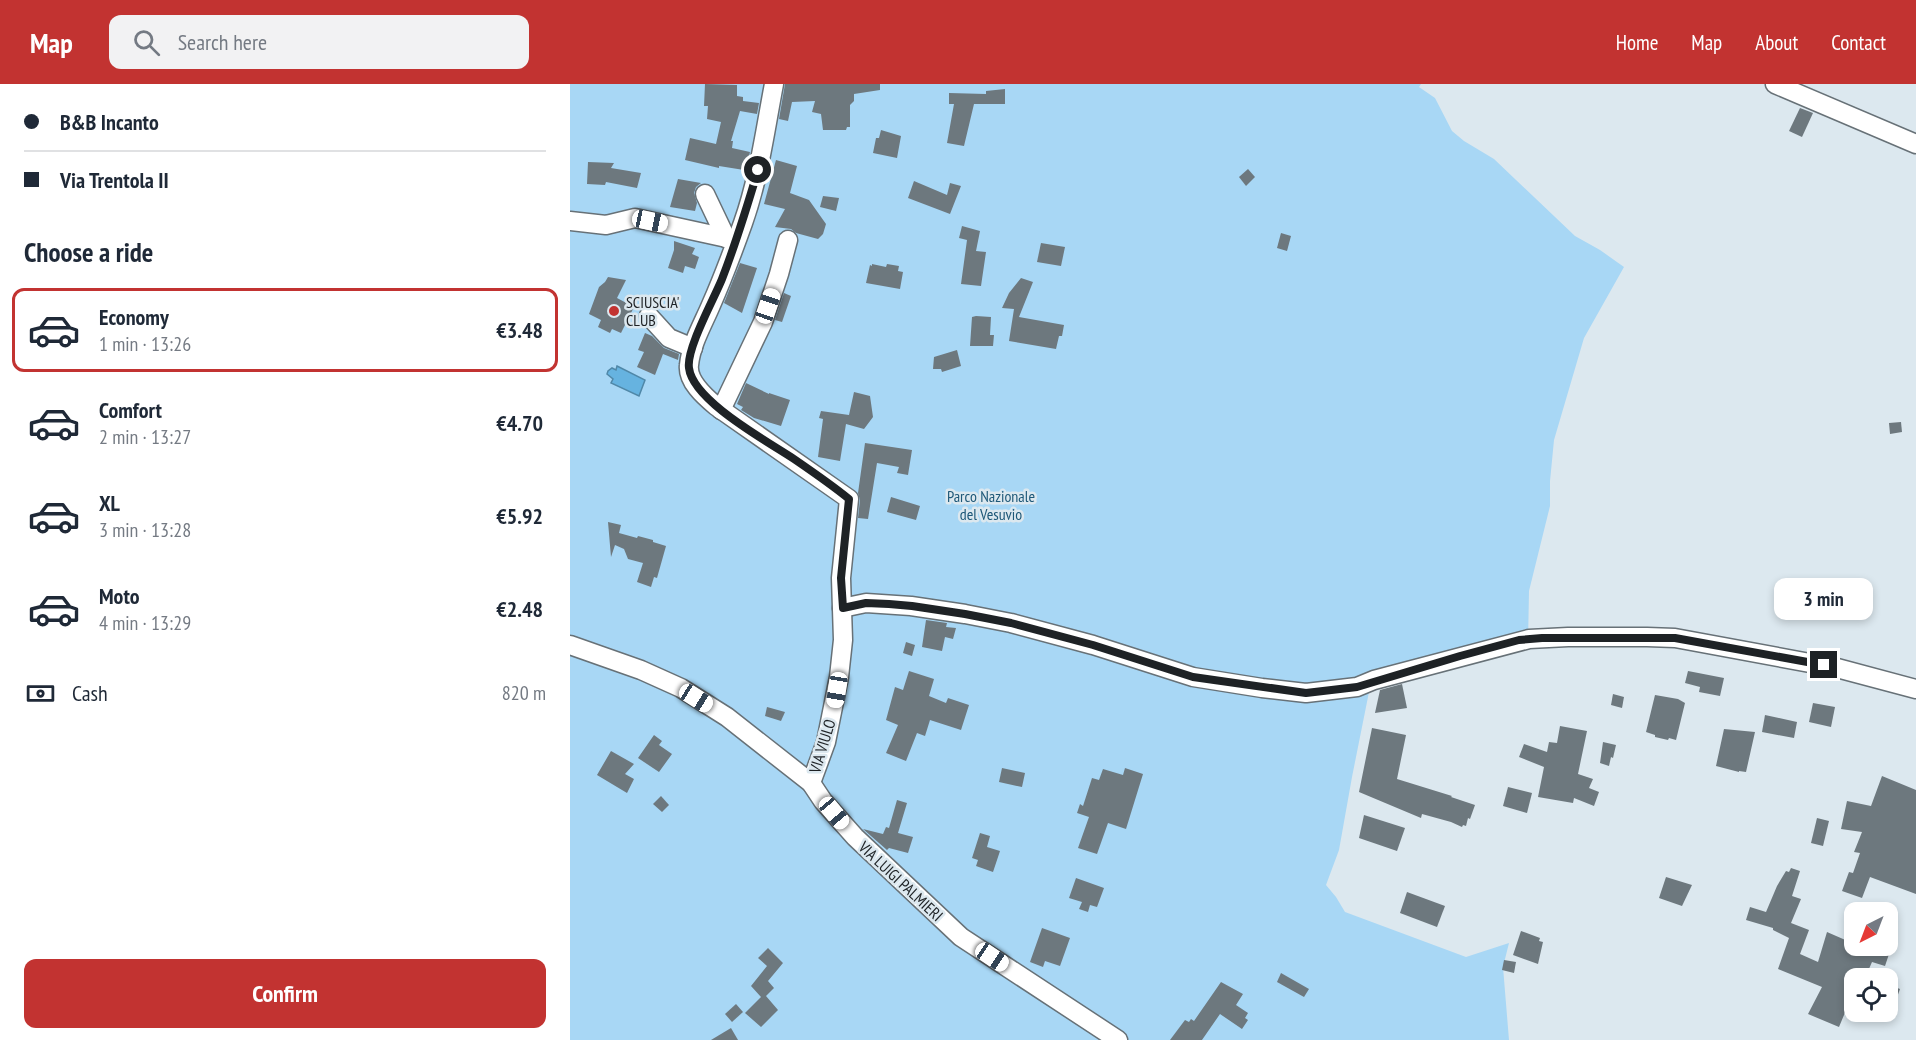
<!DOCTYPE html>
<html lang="en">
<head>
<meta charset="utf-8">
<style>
  body { margin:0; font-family:"PT Sans Narrow",sans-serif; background:#f2f2f3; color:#1f2937; height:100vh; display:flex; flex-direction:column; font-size:22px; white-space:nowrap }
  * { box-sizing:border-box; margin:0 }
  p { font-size:20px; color:#747a83 }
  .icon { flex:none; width:33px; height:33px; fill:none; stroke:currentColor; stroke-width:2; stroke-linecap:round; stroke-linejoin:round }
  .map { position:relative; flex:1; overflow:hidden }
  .side { display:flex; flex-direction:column; background:#fff; width:570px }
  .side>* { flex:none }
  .banner { display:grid; align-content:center; height:132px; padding:0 24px; background:#fff }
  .needle { width:39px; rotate:222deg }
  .tools { position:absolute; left:1274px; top:818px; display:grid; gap:12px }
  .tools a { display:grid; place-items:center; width:54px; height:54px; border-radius:12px; background:#fff; box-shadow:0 3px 9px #0003; font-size:30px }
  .end { position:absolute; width:27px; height:27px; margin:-14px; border:8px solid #1e2225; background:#fff; box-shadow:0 0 0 3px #fff }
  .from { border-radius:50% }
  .bubble { position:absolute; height:42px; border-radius:12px; background:#fff; box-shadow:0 3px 9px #0003; font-size:20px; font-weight:800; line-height:42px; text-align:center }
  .car { position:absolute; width:18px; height:36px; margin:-18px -9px; border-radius:8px; box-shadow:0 0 4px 2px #0007; background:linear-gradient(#fff 24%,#345 0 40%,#fff 0 76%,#345 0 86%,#fff 0) }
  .banner b { display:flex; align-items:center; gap:21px; height:57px; font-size:22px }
  .banner b+b { border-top:2px solid #e0e1e3 }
  .banner i { width:15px; height:15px; background:#1f2937 }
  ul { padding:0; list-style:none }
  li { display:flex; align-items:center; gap:18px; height:84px; margin:0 12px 9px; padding:0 12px; border:3px solid transparent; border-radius:12px }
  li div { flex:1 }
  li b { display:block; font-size:22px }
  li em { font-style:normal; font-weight:800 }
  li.on { border-color:#c23331 }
  li>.icon { width:54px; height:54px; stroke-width:1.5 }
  h2 { padding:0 24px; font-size:27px; line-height:72px }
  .pay { display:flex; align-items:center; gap:15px; height:66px; padding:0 24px; font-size:22px }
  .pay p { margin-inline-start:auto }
  .button { display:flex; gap:12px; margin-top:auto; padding:12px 24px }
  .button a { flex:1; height:69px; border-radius:12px; background:#c23331; color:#fff; font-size:24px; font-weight:800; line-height:69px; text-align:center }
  header { display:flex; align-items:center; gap:36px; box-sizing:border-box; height:84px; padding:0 30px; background:#c23331; color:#fff }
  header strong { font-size:28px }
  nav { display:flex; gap:33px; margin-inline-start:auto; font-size:21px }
  .search { width:420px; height:54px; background:#f2f2f3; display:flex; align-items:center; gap:15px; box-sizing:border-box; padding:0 21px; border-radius:12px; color:#747a83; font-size:22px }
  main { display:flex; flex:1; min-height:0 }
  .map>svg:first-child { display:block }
</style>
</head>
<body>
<header>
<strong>Map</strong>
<div class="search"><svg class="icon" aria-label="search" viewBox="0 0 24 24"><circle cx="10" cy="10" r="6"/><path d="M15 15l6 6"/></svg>Search here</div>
<nav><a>Home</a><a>Map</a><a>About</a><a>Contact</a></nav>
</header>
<main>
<section class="side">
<div class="banner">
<b><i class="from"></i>B&amp;B Incanto</b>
<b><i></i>Via Trentola II</b>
</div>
<h2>Choose a ride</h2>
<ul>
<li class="on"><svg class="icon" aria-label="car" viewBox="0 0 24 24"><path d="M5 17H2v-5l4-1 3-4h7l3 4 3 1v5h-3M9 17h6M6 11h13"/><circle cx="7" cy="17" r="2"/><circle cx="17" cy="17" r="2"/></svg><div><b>Economy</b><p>1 min · 13:26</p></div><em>€3.48</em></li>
<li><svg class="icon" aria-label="car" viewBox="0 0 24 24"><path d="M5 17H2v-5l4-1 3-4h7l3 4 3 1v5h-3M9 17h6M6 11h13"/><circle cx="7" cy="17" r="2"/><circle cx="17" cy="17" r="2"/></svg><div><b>Comfort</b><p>2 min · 13:27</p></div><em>€4.70</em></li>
<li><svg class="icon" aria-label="car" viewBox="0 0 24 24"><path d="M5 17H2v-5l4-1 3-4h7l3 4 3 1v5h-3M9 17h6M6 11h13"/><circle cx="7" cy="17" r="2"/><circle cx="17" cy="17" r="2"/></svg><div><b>XL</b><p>3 min · 13:28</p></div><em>€5.92</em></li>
<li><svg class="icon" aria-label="car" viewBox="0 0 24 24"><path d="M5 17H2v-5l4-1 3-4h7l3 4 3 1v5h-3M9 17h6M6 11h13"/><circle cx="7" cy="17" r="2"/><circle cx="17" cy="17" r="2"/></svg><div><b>Moto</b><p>4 min · 13:29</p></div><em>€2.48</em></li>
</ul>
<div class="pay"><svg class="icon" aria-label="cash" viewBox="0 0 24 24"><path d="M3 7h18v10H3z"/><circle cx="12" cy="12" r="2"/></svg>Cash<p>820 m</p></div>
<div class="button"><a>Confirm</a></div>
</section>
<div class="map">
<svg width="1346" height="956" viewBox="0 0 1346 956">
  <rect width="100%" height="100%" fill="#dce8ef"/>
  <!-- green -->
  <path fill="#a8d7f5" d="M0,0H851L849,3L865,14L882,47L894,57L924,75L1005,152L1030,166L1054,183L1014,254L984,356L980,397V422L959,507L958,559L800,603L782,693L769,766L756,801L766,813L775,828L896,873L939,859L933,883L939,956H0Z"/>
  <!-- water -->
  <path fill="#66b3e0" stroke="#5088a8" stroke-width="1.5" d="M47,282L75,296L69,312L41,299L43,295L37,290L38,287L42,284L46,286Z"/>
  <!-- building -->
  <g fill="#6d787e">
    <path d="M135,0L167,1V12L173,13V17L189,19L187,30L170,27L161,57H163L162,64L180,68L176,85L174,86L149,82V84L115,76L120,54L146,60L151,38L137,35L138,22H134Z"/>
    <path d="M215,0H310V6L284,10V17L280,21V43H277L276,46H253L251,30L242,28L245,17L222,18L218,37L209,35Z"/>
    <path d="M435,5V20H404L394,62L377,59L384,20H379V9L416,10V7Z"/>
    <path d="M1230,24L1243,29L1232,53L1219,47Z"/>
    <path d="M311,46L331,52L327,74L303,69L306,54H309Z"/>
    <path d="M206,76L227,82L220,109L239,116L256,140L253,150L248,155L226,149L221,145L205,143L215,125L194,120Z"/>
    <path d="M18,78L44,79L41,84L71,89L67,104L36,98L35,101L17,100Z"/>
    <path d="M678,85L685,93L676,102L669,93Z"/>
    <path d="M108,95L131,99L126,103L124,109L127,119L125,127L100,123Z"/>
    <path d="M344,97L377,111L380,99L391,102L380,130L338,114Z"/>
    <path d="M253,112L269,114L266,127L250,123Z"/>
    <path d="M392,142L410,147L406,167L416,168L411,202L391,200L397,156L389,154Z"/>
    <path d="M711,149L721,152L717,167L707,164Z"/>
    <path d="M104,157L125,164L122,170L129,173L125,185L115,182L113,189L98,184L104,166Z"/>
    <path d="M471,159L495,163L491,182L467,178Z"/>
    <path d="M170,179L187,184L172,229L154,219Z"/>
    <path d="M302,180L316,183L317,180L329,182L328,187L333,188L330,205L296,199L300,181L302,182Z"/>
    <path d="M38,193L56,196L47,214L64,223L51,249L42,245L40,249L28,243L31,236L19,230L29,203L35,198Z"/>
    <path d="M451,194L463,198L449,233L494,241L492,252H489L486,265L439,257L444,225L432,224L439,209Z"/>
    <path d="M214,209L221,212L212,238L205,236Z"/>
    <path d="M406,232L421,233L420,251H424L423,262H400L402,233Z"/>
    <path d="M75,249L82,252L94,264L109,270L108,276L93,270L85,291L67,283L74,268L68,266Z"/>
    <path d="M387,266L391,282L372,288L371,285H363L364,273Z"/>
    <path d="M176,299L199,310V309L220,316L211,342L184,334L171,326L173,323L167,320Z"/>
    <path d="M284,308L300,312L303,333L294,345L276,340L270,377L248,373L253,335L249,334L251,327L279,331Z"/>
    <path d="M1331,338L1332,348L1320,350L1319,339Z"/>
    <path d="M295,359L342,366L338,391L327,389L329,383L307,379L298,435L288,434L290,416L288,409Z"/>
    <path d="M321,413L350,422L346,436L317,428Z"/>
    <path d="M38,438L51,441L49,449L67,454L68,452L83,456V458L96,462L87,494L84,493L81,503L67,498L73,479L58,475L54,465L45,461L41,473Z"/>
    <path d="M356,536L377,539L376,543L386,544L383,555L375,553L372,567L352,563Z"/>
    <path d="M336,558L345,561L342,572L333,569Z"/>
    <path d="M339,587L364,595L359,612L376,619L378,614L399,621L391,646L360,636L355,652L347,649L336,677L316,669L328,641L316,636L325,603L333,606Z"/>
    <path d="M1118,587L1154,594L1150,612L1129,608L1130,603L1115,599Z"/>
    <path d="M832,600L837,624L805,629L810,606Z"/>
    <path d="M1043,610L1054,613L1052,624L1041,621Z"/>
    <path d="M1085,611L1108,615L1115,619L1106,656L1099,654L1098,656L1085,653V651L1076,648Z"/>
    <path d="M1243,619L1265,623L1261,643L1239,638Z"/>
    <path d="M197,623L215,628L211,637L195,632Z"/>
    <path d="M1195,631L1227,638L1224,654L1192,648Z"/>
    <path d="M990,642L1017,647L1008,690L1023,695L1019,704L1029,708L1024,722L1004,714L1003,719L968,713L974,683L949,673L954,660L977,668L979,658L987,659Z"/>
    <path d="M802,644L836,651L827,695L882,712L881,713L905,721L900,735L898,734L896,742L893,741L892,743L881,738L852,730L851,734L789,708Z"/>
    <path d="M1154,645L1185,648L1176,688L1169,687V688L1146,682Z"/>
    <path d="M84,651L92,657L89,661L102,670L89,688L68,674Z"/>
    <path d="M1033,658L1046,661L1043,674L1041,673L1039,682L1030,679Z"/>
    <path d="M41,667L64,680L55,690L64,695L57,709L27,691Z"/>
    <path d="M432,684L455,689L452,703L429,698Z"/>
    <path d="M555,684L573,690L556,745L538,739L527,770L508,764L519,733L507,729L510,720L513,722L522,694L529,696L533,685L553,691Z"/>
    <path d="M1312,692L1346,706V810L1300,793L1292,814L1272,807L1279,788L1283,789L1290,769L1284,768L1292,748L1271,745L1277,717L1301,722Z"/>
    <path d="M938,703L962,709L957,729L933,722Z"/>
    <path d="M91,712L99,721L92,728L83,720Z"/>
    <path d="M327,716L337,719L328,749L343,753L338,769L319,764L317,766L293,745L313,750L316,743L319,744Z"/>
    <path d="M794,731L835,744L827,767L789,754Z"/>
    <path d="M1247,734L1259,737L1253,762L1241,759Z"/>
    <path d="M410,749L420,752L417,763L430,767L423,788L406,782L408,776L402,774Z"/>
    <path d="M1221,784L1230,787L1222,812L1231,815L1221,839L1239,846L1230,870L1248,878L1257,848L1296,865L1297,861H1311L1310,863L1320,867L1315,882L1302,878L1295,894H1284V907L1269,943L1238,930L1252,903L1208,885L1219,854L1203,846V844L1176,836L1180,823L1196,828L1207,802L1216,787L1219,788Z"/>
    <path d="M1096,793L1122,801L1112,822L1089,814Z"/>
    <path d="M506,794L534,804L527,823L520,821L518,828L509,825L512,818L499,814Z"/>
    <path d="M837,808L875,822L867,843L830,829Z"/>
    <path d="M472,844L500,854L490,882L475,877L473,883L460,878Z"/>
    <path d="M951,847L970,854L969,857L973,858L968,880L943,871Z"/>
    <path d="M198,864L213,879L198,897L204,904L196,912L208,926L191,943L175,929L191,913L181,902L197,882L188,874Z"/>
    <path d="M934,876L946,878L944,889L932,886Z"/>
    <path d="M711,889L739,905L734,913L707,898Z"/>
    <path d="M651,898L673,910L666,921L678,929L675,934L678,936L672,945L650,930L632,956H600L615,936L619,938L621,935L624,937Z"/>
    <path d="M1317,900L1330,905L1325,919L1317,916Z"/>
    <path d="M166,920L173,928L162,938L155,930Z"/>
    <path d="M161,944L168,956H141Z"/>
  </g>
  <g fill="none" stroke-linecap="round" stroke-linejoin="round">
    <!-- minor casing -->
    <g stroke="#677177" stroke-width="21">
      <g id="minor">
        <path d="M204,0C195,47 189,94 173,139C163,167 153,194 141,221C133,240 121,260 119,281C117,297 134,312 146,322L279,415L271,494L273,556L269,593L256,658L241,699"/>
        <path d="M1205,0L1346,60"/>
        <path d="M135,110L156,154"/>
        <path d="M0,137L36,141L65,134L166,156"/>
        <path d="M79,232L99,254L123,264"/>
        <path d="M151,326L193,238L209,190L218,156"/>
        <path d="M272,524L296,519L341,522L395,530L441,539L523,561L623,593L692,604L736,609L787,603L804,596L959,555L998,553H1077L1105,554L1267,584L1346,605"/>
        <path d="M0,561L71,586L111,604L157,633L241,699L253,717L285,753L391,853L548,956"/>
      </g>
    </g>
    <!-- minor -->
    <use href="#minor" stroke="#fff" stroke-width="18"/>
  </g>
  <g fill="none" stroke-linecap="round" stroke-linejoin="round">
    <!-- route -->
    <path stroke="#1e2225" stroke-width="8" d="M188,86C177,123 166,159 152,195C144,215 116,265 119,284C123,317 197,357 224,375C243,388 262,401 279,415L271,494L273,524L296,519L319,520L342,522L395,530L441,539L523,561L623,593L736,609L787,603L890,572L949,556L972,554H1105L1254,581"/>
  </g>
  <!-- markers -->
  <circle fill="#c23331" stroke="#dce8ef" stroke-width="2" cx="44" cy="227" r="6"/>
  <g text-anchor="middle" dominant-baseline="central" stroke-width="5" stroke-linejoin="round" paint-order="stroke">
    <!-- poi labels -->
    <g font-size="16" fill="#1e2225" stroke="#dce8ef" text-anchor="start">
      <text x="56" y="218">SCIUSCIA'<tspan x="56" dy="18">CLUB</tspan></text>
    </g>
    <!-- park labels -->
    <g font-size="16" fill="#1e5878" stroke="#dce8ef">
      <text x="421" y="412">Parco Nazionale<tspan x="421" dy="18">del Vesuvio</tspan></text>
    </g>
    <!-- street labels -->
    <g font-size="16" fill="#1e2225" stroke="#dce8ef">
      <text transform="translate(252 662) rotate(-73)">VIA VIULO</text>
      <text transform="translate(331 797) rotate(43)">VIA LUIGI PALMIERI</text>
    </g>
  </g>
</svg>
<div class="tools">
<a><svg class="needle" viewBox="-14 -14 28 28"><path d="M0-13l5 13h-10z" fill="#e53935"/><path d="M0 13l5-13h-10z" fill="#747a83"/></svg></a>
<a><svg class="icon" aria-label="locate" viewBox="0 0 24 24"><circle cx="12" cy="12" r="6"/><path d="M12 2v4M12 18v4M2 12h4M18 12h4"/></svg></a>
</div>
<i class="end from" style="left:188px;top:86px"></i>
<i class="end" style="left:1254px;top:581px"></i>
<div class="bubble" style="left:1204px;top:494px;width:99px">3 min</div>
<i class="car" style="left:80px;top:137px;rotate:102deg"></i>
<i class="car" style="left:198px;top:222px;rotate:19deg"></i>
<i class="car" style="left:267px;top:606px;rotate:189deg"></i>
<i class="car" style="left:126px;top:614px;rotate:122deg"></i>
<i class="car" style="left:264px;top:729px;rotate:140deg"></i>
<i class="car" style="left:422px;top:873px;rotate:124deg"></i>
</div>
</main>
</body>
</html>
